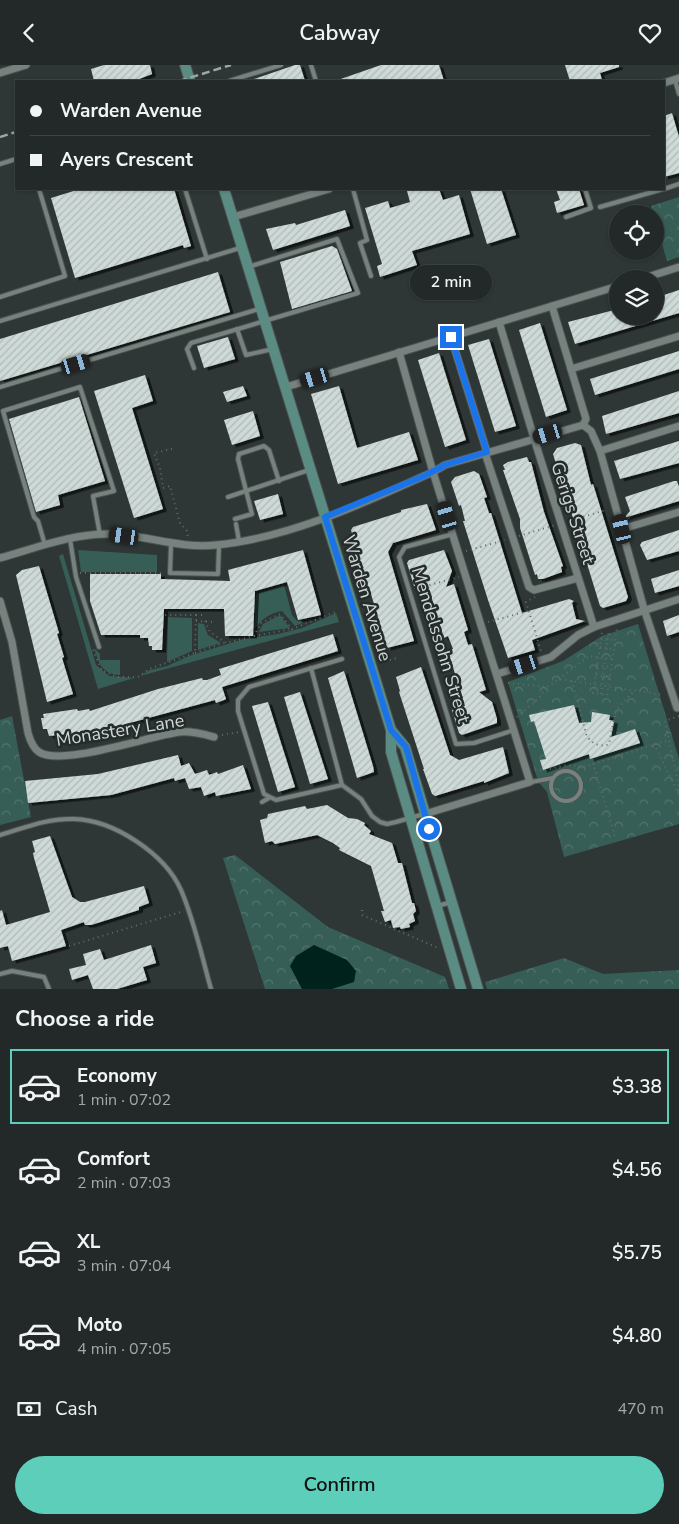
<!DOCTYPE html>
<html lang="en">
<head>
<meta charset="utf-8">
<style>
  body { margin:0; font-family:"Nunito Sans",sans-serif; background:#2a3130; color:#f1f3f6; height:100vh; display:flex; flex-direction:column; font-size:19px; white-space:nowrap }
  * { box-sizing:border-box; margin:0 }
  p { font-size:16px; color:#a2a6a8 }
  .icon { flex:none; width:28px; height:28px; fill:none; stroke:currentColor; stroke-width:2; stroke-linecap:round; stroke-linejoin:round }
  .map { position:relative; height:924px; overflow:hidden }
  .panel { display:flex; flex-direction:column; background:#222928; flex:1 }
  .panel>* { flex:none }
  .top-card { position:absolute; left:15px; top:15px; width:650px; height:110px; border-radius:0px; box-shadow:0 1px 4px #0004,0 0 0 1px #3f4545; display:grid; align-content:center; height:110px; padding:0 15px; background:#222928 }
  .controls { position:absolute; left:609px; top:140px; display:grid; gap:10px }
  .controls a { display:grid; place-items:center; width:55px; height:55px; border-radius:50%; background:#222928; box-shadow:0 1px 4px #0004,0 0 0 1px #3f4545; font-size:25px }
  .end { position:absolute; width:22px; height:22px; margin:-11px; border:6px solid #1a73e8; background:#fff; box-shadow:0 0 0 2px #fff }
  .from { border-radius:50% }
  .bubble { position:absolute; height:35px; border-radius:18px; background:#222928; box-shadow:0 1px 4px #0004,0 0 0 1px #3f4545; font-size:16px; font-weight:600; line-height:35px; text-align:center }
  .car { position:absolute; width:15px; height:30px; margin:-15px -8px; border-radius:6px; box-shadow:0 0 4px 1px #0007; background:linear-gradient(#222 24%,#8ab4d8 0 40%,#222 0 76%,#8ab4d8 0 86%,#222 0) }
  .top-card b { display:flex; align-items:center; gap:18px; height:48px; font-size:19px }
  .top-card b+b { border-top:1px solid #3f4545 }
  .top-card i { width:12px; height:12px; background:#f1f3f6 }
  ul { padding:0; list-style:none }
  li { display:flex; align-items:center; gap:15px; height:75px; margin:0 10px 8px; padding:0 5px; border:2px solid transparent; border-radius:0px }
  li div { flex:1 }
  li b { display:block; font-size:19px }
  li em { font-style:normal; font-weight:600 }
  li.current { border-color:#5dceb9 }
  li>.icon { width:45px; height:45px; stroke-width:1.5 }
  h2 { padding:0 15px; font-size:22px; line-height:60px }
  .pay { display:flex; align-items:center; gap:12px; height:55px; padding:0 15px; font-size:19px }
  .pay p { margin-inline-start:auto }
  .action { display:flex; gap:10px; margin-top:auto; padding:10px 15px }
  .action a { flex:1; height:58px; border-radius:30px; background:#5dceb9; color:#111; font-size:20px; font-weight:600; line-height:58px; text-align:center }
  header { display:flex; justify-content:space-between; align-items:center; height:65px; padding:0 15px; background:#222928; font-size:22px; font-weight:600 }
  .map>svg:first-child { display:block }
</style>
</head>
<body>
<header><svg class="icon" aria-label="back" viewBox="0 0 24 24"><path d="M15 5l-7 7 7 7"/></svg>Cabway<svg class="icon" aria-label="heart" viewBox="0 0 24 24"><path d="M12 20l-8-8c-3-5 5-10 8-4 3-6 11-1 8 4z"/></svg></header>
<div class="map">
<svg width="679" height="924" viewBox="0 0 679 924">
  <defs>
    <pattern id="forest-crowns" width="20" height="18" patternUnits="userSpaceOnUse" patternTransform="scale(1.25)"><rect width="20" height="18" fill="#375e56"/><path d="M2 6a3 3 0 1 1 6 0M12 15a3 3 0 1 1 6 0" fill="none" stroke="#53746e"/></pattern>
    <pattern id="building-hatch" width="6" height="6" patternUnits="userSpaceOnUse" patternTransform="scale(1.25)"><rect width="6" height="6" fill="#cedad7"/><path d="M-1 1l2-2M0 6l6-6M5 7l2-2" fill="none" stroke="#b1bbb9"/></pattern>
    <filter id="shadow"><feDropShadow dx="4" dy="2.5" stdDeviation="0" flood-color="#0009"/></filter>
  </defs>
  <rect width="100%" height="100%" fill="#2e3735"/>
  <!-- green -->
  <g fill="#375e56">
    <path d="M78,485L157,490V507H81Z"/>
    <path d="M63,489L96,600L109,611L134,613L98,624L59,491Z"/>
    <path d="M284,520L292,550L297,556L305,557L295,561L282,546C269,548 261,555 254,565L256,529Z"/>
    <path d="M336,548L339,557L140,611L150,605L167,601L189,591L244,574L278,569L302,563Z"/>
    <path d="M280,550L290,563L259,567L263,559Z"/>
    <path d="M168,552L192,553V586L167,597Z"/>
    <path d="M198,558L204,559L208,570L221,578L198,585Z"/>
    <path d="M94,583L100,589V595H120V610C102,609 99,599 94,583Z"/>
  </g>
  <!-- forest -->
  <g fill="url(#forest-crowns)">
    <path d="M679,132V192L667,196L651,141Z"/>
    <path d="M638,559L679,694V759L564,792L547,727L538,716L508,617L563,596L602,571Z"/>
    <path d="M12,651L31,752L0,760V655Z"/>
    <path d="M235,790L328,862L445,912L449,924H265L223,793Z"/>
    <path d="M564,893L603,909L679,905V924H487L485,917Z"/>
  </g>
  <!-- water -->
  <path fill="#00221c" d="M314,880L347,895L356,906L354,917L332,924H302L290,901L296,891Z"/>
  <!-- building -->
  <g fill="url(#building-hatch)" filter="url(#shadow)">
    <path d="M104,0H150L152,9L134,16H94L91,4Z"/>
    <path d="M295,0H300L305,16H248Z"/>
    <path d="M381,0H439L444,16H335Z"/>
    <path d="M565,0H619V2L600,8L602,15L598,16H570Z"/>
    <path d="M672,48L679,72V108L664,112V51Z"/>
    <path d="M80,124H174L191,181L184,183L183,180L75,213L51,133Z"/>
    <path d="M413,124H439L443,135L459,130L470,169L412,186L417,200L380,212L377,201L382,199L365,143L388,136L390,143L410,137L407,126Z"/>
    <path d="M470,124H501L516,170L487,179Z"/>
    <path d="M556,124H579L584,140L557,148L554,137L560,135Z"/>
    <path d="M345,145L350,161L273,185L266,164L295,158L296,160Z"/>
    <path d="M332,181L337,184L352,226L292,244L280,197Z"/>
    <path d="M218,207L230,247L0,316V274Z"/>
    <path d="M679,225V248L575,279L568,257L618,244V251H655V233Z"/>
    <path d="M540,258L567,345L546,352L519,265Z"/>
    <path d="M228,272L235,294L204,303L197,281Z"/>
    <path d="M489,274L516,361L495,367L468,280Z"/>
    <path d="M679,286V304L595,330L590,314Z"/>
    <path d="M439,288L466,375L445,382L418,295Z"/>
    <path d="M145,310L153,336L132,343L163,444L134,453L94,326Z"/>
    <path d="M243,321L247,331L227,337L223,327Z"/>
    <path d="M339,321L357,383L409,367L418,395L338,419L311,329Z"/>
    <path d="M679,326V348L606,369L602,351Z"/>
    <path d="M79,332L105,416L58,430L60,440L36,447L9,354Z"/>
    <path d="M253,346L260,371L232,380L224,355Z"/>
    <path d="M679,376V398L620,414L614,396Z"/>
    <path d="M575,378L581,380L591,420L593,419L628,532L626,536L603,543L600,541L565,427H567L563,411L560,412L553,389L557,383Z"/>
    <path d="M527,392L529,397H531L544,447L563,501L561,502L562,507L543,514H538L537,509L535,510L520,463V454L503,405H505L503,400L508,397Z"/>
    <path d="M474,406L479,409L487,432L484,433L489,448H491L522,548L569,534L574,536L572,538L576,554L585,556L532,575L535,585L508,593L488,535L463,456H465L461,440L459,441L451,417L455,412Z"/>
    <path d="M674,416H677L679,422V436L624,453L630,446L625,432Z"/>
    <path d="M278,429L283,449L260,455L254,436Z"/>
    <path d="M427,439L436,465L393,478L388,487L414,576L387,583L371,529L369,530L351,465L353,462L401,447V445Z"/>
    <path d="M679,465V486L647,495L640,480L642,477Z"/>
    <path d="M303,485L321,550L298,555L287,517L255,526L253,571H225L224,544H164L162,585H152V581H149L148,573H140V570H101L90,536V509H161V514L230,516L228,505Z"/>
    <path d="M444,485L452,506L446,522L454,519L468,565L464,567L468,580L472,579L486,625L479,627L492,637L497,654V658L462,670L459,668L452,645L465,641L448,586L453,584L448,571L444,573L427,518L414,521L407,498L409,495Z"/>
    <path d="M39,501L59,568L57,569L64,592L62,593L73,629L47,637L16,510L22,505Z"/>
    <path d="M679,505V521L655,528L651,514Z"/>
    <path d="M679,550V567L667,571L663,556Z"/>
    <path d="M333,569L338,586L222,622L226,634L224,635L216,638L215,635L100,666L49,671L47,664H43L41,653H44L43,649L77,644L78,646L89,644L90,646L158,624L202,613L203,615H207L221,610L219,604Z"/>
    <path d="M421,602L450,690L459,695L503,682L509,708L484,718V716L435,731L432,729L423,704H424L399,627L400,626L396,612Z"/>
    <path d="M344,606L373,701L374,707L357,713L328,613Z"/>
    <path d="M300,627L328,714L310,719L284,632Z"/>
    <path d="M268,637L295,722L278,727L252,641Z"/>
    <path d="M574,640L579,658L591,657L592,647L610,650L609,655L614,656L611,672L635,664L640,678L590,694L589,689L543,705L540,695L546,694L534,656L531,657L529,650Z"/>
    <path d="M178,690L181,701L189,698L195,709L207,705L209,710L217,707L218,709L243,700L251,724L216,731L215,727L204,731L201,722L189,724L185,713L175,716L174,713L111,730L28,738L25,716L98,709Z"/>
    <path d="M327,740L348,753L357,754L365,758L364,760L371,766L369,769L392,778L398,798H402L412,838H414L416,846L413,849L415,856L409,859L410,862L401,864L400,862L393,863L391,855L385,857L381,846H384L371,801L339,785L340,783L333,778L317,770L275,779L272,776L265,778L260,755L267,753L268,749L305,741L307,744Z"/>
    <path d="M50,771L72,832L80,837H85L144,821L149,838L139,842V845L91,860H85L84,857L61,865L66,881L12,896L8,881L0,883V846L2,845L6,860L50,847L34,793L33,788L35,787L32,776Z"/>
    <path d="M151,880L156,898L143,902L147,915L117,924H93L88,910L72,915L69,904L86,900L83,889L100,884L104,895Z"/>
  </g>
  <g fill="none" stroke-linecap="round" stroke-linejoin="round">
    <!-- lane casing -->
    <g stroke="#4b5351" stroke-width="6">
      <g id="lane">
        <path d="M311,0L316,16"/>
        <path d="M675,15L679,29"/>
        <path d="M229,16L281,0"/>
        <path d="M0,99L16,94"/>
        <path d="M185,124L207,194"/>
        <path d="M353,124L367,175L360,178L371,211"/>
        <path d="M664,124L679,119"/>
        <path d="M600,142L663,124"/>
        <path d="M566,152L591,143L585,124"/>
        <path d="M0,232L65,211L39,124"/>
        <path d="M0,256L240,183"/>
        <path d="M237,264L246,290L273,284"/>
        <path d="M194,303L187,284L191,278L358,228L337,174L248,202"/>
        <path d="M0,322L259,244"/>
        <path d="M228,432L309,405"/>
        <path d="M235,454L252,449L238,394L239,389L264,381L269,385L279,416"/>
        <path d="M236,459L239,476"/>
        <path d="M453,469L405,482L399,492L456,679L474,678L514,665"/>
        <path d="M70,474L76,512L99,582"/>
        <path d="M171,479L170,508L218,509L219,480"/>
        <path d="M45,480L38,456L34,452L3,346L80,322L114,426L93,431L100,470"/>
        <path d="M342,594L249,622L238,635V646L264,729L276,735L342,720"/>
        <path d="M311,603L342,720L361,734L372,751L380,757L387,759L396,757L424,749"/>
        <circle cx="566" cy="721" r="15"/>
        <path d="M531,717L553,713"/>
        <path d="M262,737L269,733"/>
        <path d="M0,770C24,763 48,753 74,754C114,755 165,789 181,825C194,855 202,892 211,924"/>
        <path d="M437,841L452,837"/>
        <path d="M0,909L12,906L44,912L49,924"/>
      </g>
    </g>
    <!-- street casing -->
    <g stroke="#4b5351" stroke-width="9">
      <g id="street">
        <path d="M0,8L26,0"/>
        <path d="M664,18L679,13"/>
        <path d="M233,152L329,124"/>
        <path d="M641,214L679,202"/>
        <path d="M552,241L586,354L583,360"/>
        <path d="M499,257L537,383L594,562"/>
        <path d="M451,272L487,387"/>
        <path d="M399,287L433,407L530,717L425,749"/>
        <path d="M571,304L679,271"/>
        <path d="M286,322L618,221"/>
        <path d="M600,386L679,361"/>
        <path d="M485,388L529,522L534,525L578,513"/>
        <path d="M622,464L679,447"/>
        <path d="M0,493C36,483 73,468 111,469C146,470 180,484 216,480C290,473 366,437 433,407L445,400L583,360L591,366L600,386L644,544L677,643"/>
        <path d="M0,536L12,577L28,668C30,675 33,683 39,687C61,702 152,670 180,667C192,666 203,669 214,672"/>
        <path d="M497,609L551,592L578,570L594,562L679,534"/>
      </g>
    </g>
    <!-- secondary casing -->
    <g stroke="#4b5351" stroke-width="12">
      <g id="secondary">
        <path d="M185,0L190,16"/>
        <path d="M224,124L391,665V687L461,924"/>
        <path d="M391,665L405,682L478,924"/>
      </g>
    </g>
    <!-- path -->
    <g stroke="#636b69" stroke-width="2" stroke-dasharray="1 4" stroke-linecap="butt">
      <path d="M172,384L154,388L160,403L163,423L170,421L180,458L187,466L188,472"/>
      <path d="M569,456L606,445"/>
      <path d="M519,471L555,460"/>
      <path d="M466,486L505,475"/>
      <path d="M80,508H163"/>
      <path d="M415,524L459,512"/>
      <path d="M535,532L526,537L541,586"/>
      <path d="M196,550H203"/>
      <path d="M196,556L214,557"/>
      <path d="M205,556L210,567L226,578L254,571L261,558L280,549L292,564L338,546"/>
      <path d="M488,557L528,546"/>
      <path d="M602,568L593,628L607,630L617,563"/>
      <path d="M254,571L291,564"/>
      <path d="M601,574L614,575"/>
      <path d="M600,582L612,584"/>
      <path d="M93,585L102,606L118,612H138L149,604L195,588L196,550H164"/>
      <path d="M195,588L224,578"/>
      <path d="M385,596L398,593"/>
      <path d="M597,600L610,602"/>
      <path d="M596,610L609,612"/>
      <path d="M559,614L589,591L612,594"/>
      <path d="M572,616L586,669C590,678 600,683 609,679L616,645L635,625"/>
      <path d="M508,618L547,622L559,614L664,630"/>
      <path d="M601,629L609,565"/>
      <path d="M679,651L665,656L679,722"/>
      <path d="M517,652L539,633L547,622"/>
      <path d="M222,670L239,667"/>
      <path d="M654,679L679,730"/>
      <path d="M593,698L615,772"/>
      <path d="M535,705C550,708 565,695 581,703L668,675"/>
      <path d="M362,845V850L438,883"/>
      <path d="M69,881L184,846"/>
    </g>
    <!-- lane -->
    <use href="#lane" stroke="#77827f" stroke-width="4"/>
    <!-- street -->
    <use href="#street" stroke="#77827f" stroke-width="7"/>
    <!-- secondary -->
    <use href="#secondary" stroke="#5a8c84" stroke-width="10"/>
    <!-- rail -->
    <g stroke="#a0a6a5" stroke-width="2.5" stroke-dasharray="8 4" stroke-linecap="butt">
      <path d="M179,16L231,0"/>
      <path d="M0,72L16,67"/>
    </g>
  </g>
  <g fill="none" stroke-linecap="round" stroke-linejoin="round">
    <!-- route -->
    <path stroke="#1a73e8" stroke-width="6" d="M429,764L406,682L391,665L325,452L424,411L445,400L487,387L451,272"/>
  </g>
  <g text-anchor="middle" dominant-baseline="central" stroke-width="5" stroke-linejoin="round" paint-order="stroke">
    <!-- street labels -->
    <g font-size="18" fill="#d2d7d6" stroke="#242d2b">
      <text transform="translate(573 448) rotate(72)">Gerigs Street</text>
      <text transform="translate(367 533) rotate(73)">Warden Avenue</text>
      <text transform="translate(441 580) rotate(73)">Mendelssohn Street</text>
      <text transform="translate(120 665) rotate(-9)">Monastery Lane</text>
    </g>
  </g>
</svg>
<div class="controls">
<a><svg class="icon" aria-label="locate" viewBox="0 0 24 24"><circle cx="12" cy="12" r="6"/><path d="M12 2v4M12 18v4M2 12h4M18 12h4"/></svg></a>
<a><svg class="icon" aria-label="layers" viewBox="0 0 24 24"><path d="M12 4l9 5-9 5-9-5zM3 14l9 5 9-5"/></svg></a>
</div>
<i class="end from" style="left:429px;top:764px"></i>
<i class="end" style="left:451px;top:272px"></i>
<div class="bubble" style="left:410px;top:200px;width:82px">2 min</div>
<i class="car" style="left:76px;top:299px;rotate:73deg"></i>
<i class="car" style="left:315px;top:313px;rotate:253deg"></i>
<i class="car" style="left:548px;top:369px;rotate:253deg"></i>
<i class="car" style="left:447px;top:451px;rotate:343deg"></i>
<i class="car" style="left:622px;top:464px;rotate:347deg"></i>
<i class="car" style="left:124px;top:471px;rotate:279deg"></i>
<i class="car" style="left:524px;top:600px;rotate:252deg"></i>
<div class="top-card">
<b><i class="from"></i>Warden Avenue</b>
<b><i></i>Ayers Crescent</b>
</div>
</div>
<section class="panel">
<h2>Choose a ride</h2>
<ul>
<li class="current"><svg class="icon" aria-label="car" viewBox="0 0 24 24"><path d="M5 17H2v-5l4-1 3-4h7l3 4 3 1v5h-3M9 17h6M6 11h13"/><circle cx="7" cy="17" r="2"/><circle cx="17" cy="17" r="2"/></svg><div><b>Economy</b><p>1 min · 07:02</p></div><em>$3.38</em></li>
<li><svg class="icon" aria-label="car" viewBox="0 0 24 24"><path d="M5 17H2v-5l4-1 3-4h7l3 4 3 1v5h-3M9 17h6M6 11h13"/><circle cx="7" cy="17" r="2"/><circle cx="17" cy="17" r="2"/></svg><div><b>Comfort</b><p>2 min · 07:03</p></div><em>$4.56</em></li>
<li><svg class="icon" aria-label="car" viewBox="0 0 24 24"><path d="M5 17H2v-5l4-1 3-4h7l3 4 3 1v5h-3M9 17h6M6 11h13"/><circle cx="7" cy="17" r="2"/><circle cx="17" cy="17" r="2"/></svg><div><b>XL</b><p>3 min · 07:04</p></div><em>$5.75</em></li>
<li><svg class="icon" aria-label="car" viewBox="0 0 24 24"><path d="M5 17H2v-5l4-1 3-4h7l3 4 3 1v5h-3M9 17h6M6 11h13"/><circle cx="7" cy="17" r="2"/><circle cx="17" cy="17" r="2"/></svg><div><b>Moto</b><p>4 min · 07:05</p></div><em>$4.80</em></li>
</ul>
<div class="pay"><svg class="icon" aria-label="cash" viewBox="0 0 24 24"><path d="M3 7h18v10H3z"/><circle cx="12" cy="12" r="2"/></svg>Cash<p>470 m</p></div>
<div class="action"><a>Confirm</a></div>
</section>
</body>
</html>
